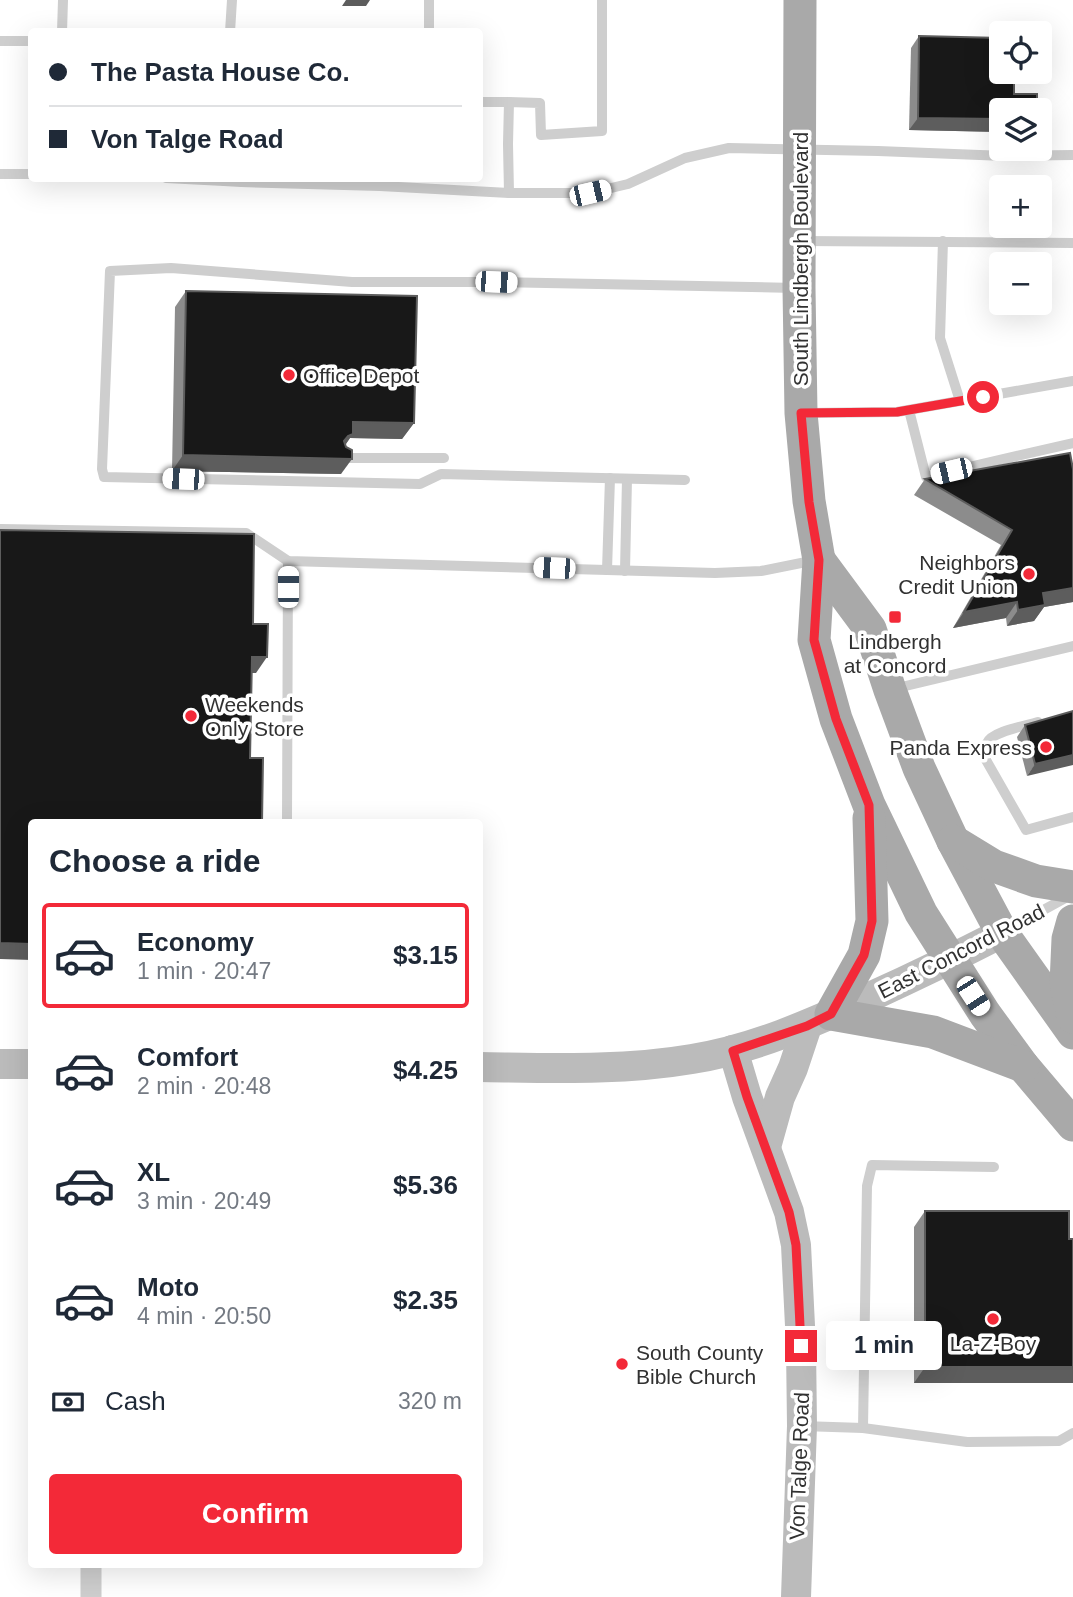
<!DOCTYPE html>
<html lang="en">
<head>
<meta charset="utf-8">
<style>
  body { margin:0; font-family:Helvetica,sans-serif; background:#f2f2f3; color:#1f2937; height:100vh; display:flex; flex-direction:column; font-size:26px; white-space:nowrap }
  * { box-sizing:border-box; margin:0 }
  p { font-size:23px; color:#747a83 }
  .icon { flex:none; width:38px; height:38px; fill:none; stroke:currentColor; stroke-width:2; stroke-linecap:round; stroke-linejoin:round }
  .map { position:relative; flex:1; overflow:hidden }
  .side { position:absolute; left:28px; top:819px; width:455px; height:749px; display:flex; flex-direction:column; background:#fff; border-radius:7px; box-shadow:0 7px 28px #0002 }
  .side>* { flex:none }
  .hud { position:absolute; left:28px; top:28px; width:455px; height:154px; border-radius:7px; box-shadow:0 7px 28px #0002; display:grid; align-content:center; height:154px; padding:0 21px; background:#fff }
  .tools { position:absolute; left:989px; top:21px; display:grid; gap:14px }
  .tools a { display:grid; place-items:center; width:63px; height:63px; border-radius:7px; background:#fff; box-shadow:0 7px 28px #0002; font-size:35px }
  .end { position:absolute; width:32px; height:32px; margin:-16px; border:9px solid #f32938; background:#fff; box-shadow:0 0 0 4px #fff }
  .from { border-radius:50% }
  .bubble { position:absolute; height:49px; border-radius:7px; background:#fff; box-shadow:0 7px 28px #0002; font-size:23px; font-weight:700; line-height:49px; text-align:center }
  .car { position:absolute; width:21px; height:42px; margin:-21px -10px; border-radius:9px; box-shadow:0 0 5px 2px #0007; background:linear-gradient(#fff 24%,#345 0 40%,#fff 0 76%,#345 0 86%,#fff 0) }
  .hud b { display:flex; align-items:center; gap:24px; height:66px; font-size:26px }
  .hud b+b { border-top:2px solid #e0e1e3 }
  .hud i { width:18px; height:18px; background:#1f2937 }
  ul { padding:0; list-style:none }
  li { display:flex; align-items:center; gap:21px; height:105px; margin:0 14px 10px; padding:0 7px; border:4px solid transparent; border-radius:7px }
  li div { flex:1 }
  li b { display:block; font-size:26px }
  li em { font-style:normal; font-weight:700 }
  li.active { border-color:#f32938 }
  li>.icon { width:63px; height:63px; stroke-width:1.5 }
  h2 { padding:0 21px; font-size:32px; line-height:84px }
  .pay { display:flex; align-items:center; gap:18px; height:77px; padding:0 21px; font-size:26px }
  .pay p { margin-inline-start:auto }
  .primary-button { display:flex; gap:14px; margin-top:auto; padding:14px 21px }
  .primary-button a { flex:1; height:80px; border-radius:7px; background:#f32938; color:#fff; font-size:28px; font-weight:700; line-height:80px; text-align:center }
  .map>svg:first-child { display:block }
</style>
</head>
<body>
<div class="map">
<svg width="1073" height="1597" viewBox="0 0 1073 1597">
  <rect width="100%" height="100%" fill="#fff"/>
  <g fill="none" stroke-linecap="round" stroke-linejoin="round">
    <!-- lane -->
    <g stroke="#cecece" stroke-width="10">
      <path d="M62,32L63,0"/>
      <path d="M230,32L232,0"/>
      <path d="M429,32V0"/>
      <path d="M0,41H32"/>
      <path d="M480,102H509"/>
      <path d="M0,174H32"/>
      <path d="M166,178L224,181"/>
      <path d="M224,178V181L241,182L380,186L509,193H590L628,184L685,158L729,148L878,151L1005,156L1073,155"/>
      <path d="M509,193L508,144L509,102L540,103L541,135L602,131V0"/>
      <path d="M802,241L1073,243"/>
      <path d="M943,241L940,338L960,401"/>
      <path d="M909,410L926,477L1073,443"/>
      <path d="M806,413L897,412L1073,381"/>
      <path d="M341,458H444"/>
      <path d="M685,480L441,474L420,484L104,477L102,469L110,271L171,268L352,282H496L796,288"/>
      <path d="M0,529L246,533L288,561L715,573L761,571L816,560"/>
      <path d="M607,570L610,478"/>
      <path d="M625,571L627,479"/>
      <path d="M893,689L1073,646"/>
      <path d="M1038,722C1026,726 992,731 987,743C984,749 985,755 986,760L1026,830L1073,817"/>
      <path d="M287,822L288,561"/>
      <path d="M1005,931L1071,895"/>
      <path d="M802,1426L863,1428L967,1442L1059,1441L1073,1433"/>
      <path d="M863,1428L867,1186L872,1165L994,1167"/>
    </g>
    <!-- street -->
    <path stroke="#cecece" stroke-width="21" d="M91,1597V1564"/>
    <!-- secondary -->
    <g stroke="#bbb" stroke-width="30">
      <path d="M733,1050L747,1097L789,1212L796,1245L801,1346L802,1426L796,1597"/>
      <path d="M0,1064H32"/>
      <path d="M480,1067C550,1068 622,1071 692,1059C755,1049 814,1022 872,996C916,976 959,955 1002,933"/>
      <path d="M766,1147L780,1097L793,1068L807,1026"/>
    </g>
    <!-- primary -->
    <g stroke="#a9a9a9" stroke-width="33">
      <path d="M800,0L799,288L801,413L809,501L819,560L814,640L836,719L869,805L921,913L985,1014L1023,1066L1073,1125"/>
      <path d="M819,560L870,629L890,690L919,768L953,841L1002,933L1073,1033"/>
      <path d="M869,818L872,921L864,955L831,1014L933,1032L1023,1066"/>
      <path d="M953,841L994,866L1036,881L1073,887"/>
      <path d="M1073,921L1068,939L1066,984L1073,1017"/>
    </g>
  </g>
  <!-- wall -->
  <g fill="#8c8c8c">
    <path d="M919,36L1001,110V132L909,130L911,48Z"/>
    <path d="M186,291L414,423L402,439L350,438L345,445L341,474L172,471L175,307Z"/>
    <path d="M1073,469V602L1044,607L1034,621L1007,626L1006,618L953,628L1001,545L914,495L925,479Z"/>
    <path d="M1073,711L1027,776L1017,737L1025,725Z"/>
    <path d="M925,1211L1069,1239L1073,1383H914V1227Z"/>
  </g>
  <!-- shaded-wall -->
  <g fill="#5d5d5d">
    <path d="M346,0H370L366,6H342Z"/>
    <path d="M918,118L1001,119V132L909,130Z"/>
    <path d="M353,422L414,423L402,439L350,438L342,450L337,452Z"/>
    <path d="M183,455L352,459L341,474L172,471Z"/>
    <path d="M1073,588V602L1044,607L1034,621L1007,626L1018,610L1043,593Z"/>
    <path d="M1017,602L1006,618L953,628L964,612Z"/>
    <path d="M252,657H267L256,673H241Z"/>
    <path d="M1073,755V765L1027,776L1035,764Z"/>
    <path d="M0,943L32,944V960L0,959Z"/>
    <path d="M925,1367H1073V1383H914Z"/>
  </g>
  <!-- building -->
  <g fill="#181818" stroke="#5d5d5d" stroke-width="2">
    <path d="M919,36L1001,38V72H1014V94H1037V110H1001V119L918,118Z"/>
    <path d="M186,291L417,296L414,423L353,422V434L348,436L344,441L346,447L352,450V459L183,455Z"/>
    <path d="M1070,453L1073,469V588L1043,593L1045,605L1018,610L1017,602L964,612L1012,530L925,479Z"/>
    <path d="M0,530L254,534L253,624H268L267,657H252L250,758H263L262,822H32V944L0,943Z"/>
    <path d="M1073,711V755L1035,764L1025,725Z"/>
    <path d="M925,1211H1069V1239H1073V1367H925Z"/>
  </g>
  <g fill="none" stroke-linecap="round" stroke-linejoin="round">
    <!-- route -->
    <path stroke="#f32938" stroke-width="9" d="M801,1346L796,1245L789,1212L747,1097L733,1051L807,1026L831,1014L864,955L872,921L869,805L836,719L814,640L819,560L809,502L801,413L897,412L983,397"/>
  </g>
  <!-- markers -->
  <g fill="#f32938" stroke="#fff" stroke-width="2.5">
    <circle cx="289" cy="375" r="7"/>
    <circle cx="1029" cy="574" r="7"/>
    <rect x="888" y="610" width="14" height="14" rx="3.5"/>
    <circle cx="191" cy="716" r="7"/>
    <circle cx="1046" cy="747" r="7"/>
    <circle cx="993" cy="1319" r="7"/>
    <circle cx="622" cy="1364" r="7"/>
  </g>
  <g text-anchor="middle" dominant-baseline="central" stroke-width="7" stroke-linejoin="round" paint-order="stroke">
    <!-- street labels -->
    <g font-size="21" fill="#313131" stroke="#fff">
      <text transform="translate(800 259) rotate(-90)">South Lindbergh Boulevard</text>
      <text transform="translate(961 951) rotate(-27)">East Concord Road</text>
      <text transform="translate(799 1466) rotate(-88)">Von Talge Road</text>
    </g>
    <!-- poi labels -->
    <g font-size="21" fill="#313131" stroke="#fff" text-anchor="start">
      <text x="303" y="375">Office Depot</text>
      <text x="1015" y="562" text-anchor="end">Neighbors<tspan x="1015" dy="24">Credit Union</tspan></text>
      <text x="895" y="641" text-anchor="middle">Lindbergh<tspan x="895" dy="24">at Concord</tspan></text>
      <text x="205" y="704">Weekends<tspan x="205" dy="24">Only Store</tspan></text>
      <text x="1032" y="747" text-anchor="end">Panda Express</text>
      <text x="993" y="1343" text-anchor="middle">La-Z-Boy</text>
      <text x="636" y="1352">South County<tspan x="636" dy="24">Bible Church</tspan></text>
    </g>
  </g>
</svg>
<div class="tools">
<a><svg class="icon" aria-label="locate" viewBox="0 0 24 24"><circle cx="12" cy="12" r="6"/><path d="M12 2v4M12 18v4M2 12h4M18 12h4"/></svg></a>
<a><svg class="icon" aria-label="layers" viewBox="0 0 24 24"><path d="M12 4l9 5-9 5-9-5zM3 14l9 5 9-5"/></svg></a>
<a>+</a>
<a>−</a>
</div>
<i class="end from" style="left:983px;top:397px"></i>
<i class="end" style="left:801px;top:1346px"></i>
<div class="bubble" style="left:826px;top:1321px;width:116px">1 min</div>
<i class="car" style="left:590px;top:193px;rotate:77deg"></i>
<i class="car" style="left:496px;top:282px;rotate:92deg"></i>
<i class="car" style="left:951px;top:471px;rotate:257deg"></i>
<i class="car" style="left:183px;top:479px;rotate:272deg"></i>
<i class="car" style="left:554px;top:568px;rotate:272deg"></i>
<i class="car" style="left:288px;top:587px;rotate:0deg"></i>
<i class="car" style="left:973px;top:996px;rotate:147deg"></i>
<div class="hud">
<b><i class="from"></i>The Pasta House Co.</b>
<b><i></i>Von Talge Road</b>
</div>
<section class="side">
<h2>Choose a ride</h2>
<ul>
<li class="active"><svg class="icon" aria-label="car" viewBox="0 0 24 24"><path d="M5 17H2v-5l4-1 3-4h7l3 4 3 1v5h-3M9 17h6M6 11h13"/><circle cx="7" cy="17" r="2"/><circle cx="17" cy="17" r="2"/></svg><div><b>Economy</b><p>1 min · 20:47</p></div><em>$3.15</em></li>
<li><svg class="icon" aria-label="car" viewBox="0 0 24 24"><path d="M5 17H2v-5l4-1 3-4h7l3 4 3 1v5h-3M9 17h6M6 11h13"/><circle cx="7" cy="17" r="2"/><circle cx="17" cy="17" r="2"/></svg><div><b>Comfort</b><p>2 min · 20:48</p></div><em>$4.25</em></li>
<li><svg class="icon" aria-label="car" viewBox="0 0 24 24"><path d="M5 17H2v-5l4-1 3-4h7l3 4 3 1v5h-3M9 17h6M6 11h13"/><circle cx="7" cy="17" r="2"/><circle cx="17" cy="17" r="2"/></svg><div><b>XL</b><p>3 min · 20:49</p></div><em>$5.36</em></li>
<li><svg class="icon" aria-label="car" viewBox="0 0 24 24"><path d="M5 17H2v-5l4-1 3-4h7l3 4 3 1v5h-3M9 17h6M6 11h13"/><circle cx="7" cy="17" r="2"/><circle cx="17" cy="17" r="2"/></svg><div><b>Moto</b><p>4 min · 20:50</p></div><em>$2.35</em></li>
</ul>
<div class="pay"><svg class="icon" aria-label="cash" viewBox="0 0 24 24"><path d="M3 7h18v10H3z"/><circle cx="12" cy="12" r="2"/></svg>Cash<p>320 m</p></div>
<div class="primary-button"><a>Confirm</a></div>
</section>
</div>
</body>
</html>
